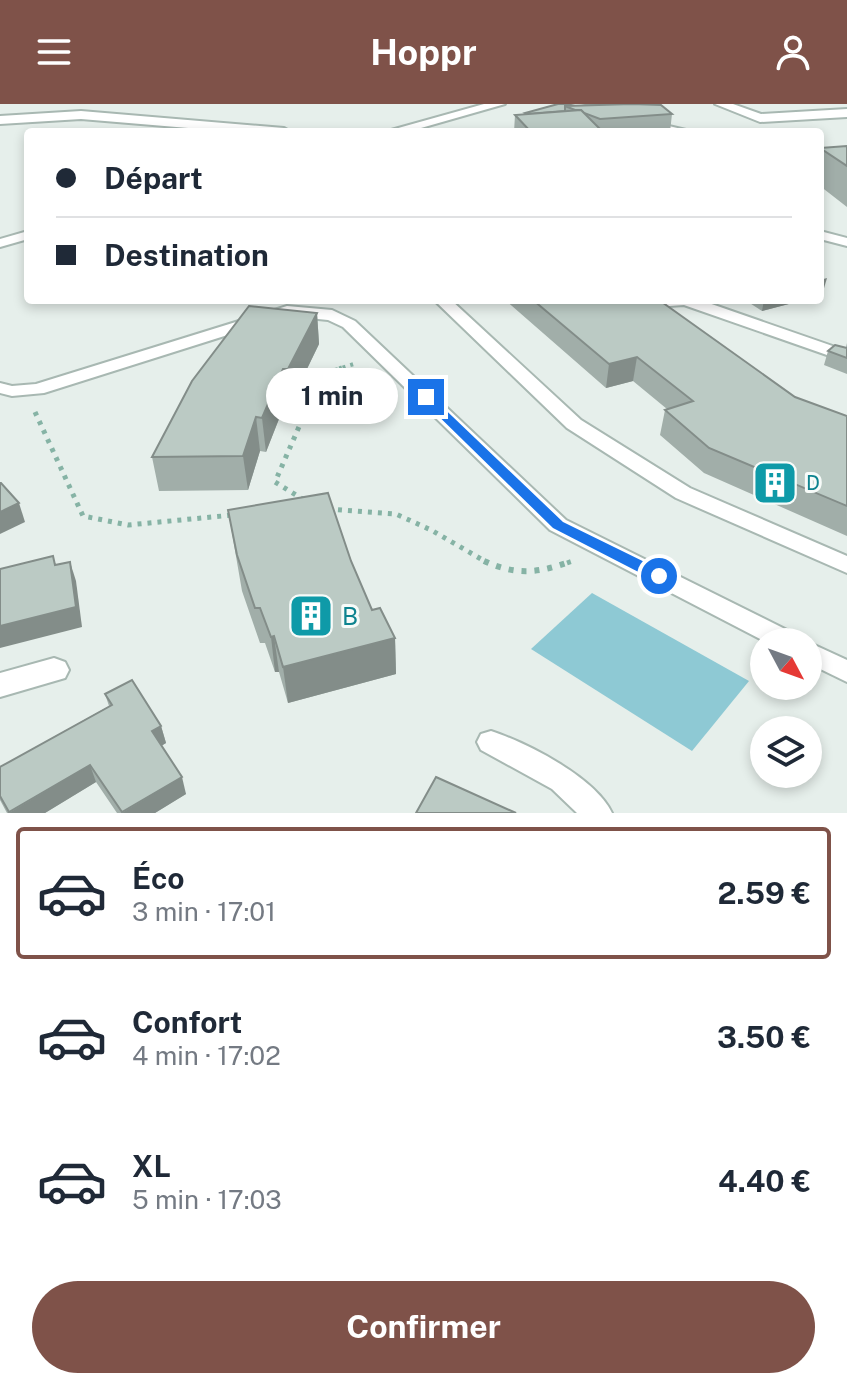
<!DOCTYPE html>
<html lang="fr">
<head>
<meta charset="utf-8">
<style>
  body { margin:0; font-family:"Public Sans",sans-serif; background:#f2f2f3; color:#1f2937; height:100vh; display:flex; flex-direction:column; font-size:30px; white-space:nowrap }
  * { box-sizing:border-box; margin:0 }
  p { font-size:26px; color:#747a83 }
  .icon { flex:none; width:44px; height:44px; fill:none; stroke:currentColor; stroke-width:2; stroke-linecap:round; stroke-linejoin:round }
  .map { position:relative; height:709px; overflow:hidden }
  .details { display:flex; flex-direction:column; background:#fff; flex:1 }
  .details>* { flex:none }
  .hud { position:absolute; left:24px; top:24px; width:800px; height:176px; border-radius:8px; box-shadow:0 4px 12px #0003; display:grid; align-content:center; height:176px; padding:0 32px; background:#fff }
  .needle { width:52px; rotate:131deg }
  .buttons { position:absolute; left:750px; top:524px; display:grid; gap:16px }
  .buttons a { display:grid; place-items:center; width:72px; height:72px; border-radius:50%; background:#fff; box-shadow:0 4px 12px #0003; font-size:40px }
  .end { position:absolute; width:36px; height:36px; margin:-18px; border:10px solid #1a73e8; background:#fff; box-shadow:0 0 0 4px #fff }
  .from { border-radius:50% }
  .bubble { position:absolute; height:56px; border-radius:28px; background:#fff; box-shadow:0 4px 12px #0003; font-size:26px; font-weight:700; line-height:56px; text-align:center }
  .hud b { display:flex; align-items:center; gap:28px; height:76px; font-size:30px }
  .hud b+b { border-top:2px solid #e0e1e3 }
  .hud i { width:20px; height:20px; background:#1f2937 }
  ul { padding:14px 0 0; list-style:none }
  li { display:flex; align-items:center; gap:24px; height:132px; margin:0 16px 12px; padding:0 16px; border:4px solid transparent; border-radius:8px }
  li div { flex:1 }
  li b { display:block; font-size:30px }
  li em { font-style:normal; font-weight:700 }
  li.active { border-color:#7f5249 }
  li>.icon { width:72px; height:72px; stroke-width:1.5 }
  .button { display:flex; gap:16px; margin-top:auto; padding:16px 32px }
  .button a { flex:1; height:92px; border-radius:48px; background:#7f5249; color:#fff; font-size:32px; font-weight:700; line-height:92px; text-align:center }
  header { display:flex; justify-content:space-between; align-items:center; height:104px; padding:0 32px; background:#7f5249; color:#fff; font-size:36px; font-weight:700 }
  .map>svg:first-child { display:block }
</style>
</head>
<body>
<header><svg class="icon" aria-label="menu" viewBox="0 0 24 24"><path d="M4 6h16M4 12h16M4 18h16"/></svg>Hoppr<svg class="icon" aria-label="person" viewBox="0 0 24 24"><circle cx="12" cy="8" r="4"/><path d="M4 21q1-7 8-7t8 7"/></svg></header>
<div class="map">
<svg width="847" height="709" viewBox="0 0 847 709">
  <rect width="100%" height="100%" fill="#e6efeb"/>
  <!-- water -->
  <path fill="#8ec9d4" d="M592,489L749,577L692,647L531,545Z"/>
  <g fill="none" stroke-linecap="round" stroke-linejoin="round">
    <!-- lane casing -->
    <g stroke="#a8b8b2" stroke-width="4">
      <g id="lane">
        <path d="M643,16L686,26L688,28H668L639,21V17Z"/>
        <path d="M28,127V135L0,143V135Z"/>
        <path d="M820,127L847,134V142L820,135Z"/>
        <path d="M434,196H451L581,316L690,384L847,452V469L676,394L567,324Z"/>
        <path d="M646,196H700L847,247V258L684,201L638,204V198Z"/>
        <path d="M287,202L332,206L355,217L566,416L797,531L800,538H766L550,426L343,223L328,216L288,212L44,289L12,292L0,289V279L12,282L36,280Z"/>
        <path d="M808,538L847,556V578L808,559Z"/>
        <path d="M491,627C527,639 595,673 612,709H577L552,685L481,646L477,638L481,630Z"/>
      </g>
    </g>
    <!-- street casing -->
    <g stroke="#a8b8b2" stroke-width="4">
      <g id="street">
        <path d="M484,0H505L407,28H384Z"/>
        <path d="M715,0H733L761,10L847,5V13L760,18Z"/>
        <path d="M81,7L284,24L291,28H236L81,15L0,20V12Z"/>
        <path d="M54,554L65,558L69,566L65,574L0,593V569Z"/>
      </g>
    </g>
    <!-- path-far2 -->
    <path stroke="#86b3a5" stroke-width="4" stroke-dasharray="3 5" stroke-linecap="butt" d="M335,266L357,259"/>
    <!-- path-far1 -->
    <g stroke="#86b3a5" stroke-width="5" stroke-dasharray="4 6" stroke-linecap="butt">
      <path d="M35,308L83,412L128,421L233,411"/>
      <path d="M304,396L275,378L322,270L342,264"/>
      <path d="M328,405L396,410L431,426L488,459"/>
      <path d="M567,459L573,457"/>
    </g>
    <!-- path -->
    <path stroke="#86b3a5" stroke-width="6" stroke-dasharray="5 8" stroke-linecap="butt" d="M484,457C517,472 539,469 572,457"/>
    <!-- lane -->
    <use href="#lane" fill="#fff" fill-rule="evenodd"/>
    <!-- street -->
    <use href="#street" fill="#fff" fill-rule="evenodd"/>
  </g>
  <!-- wall -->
  <g fill="#a1aea9">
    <path d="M558,0L575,2H589L581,0H657L672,10L670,28H514L515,11L525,10V9Z"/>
    <path d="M847,42V103L820,82V44Z"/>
    <path d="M505,196H659L795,293L847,312V432L704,369L660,331L665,306L667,305L633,277L606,284Z"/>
    <path d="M745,196H804L762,207Z"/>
    <path d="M317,209L319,240L291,298L286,297L266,348L260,347L248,386L159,387L152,353Z"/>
    <path d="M847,239V270L824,261L828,247L846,243Z"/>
    <path d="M228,406L372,506L395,534L396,570L288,599L279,568H275L265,539H260L242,487Z"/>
    <path d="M105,590L161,622L166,639L161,642L186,690L155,709H117L96,678L45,709H7L0,696V663L109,602Z"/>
  </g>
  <!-- shaded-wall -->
  <g fill="#838d89">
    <path d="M827,174L822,191L820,192V176Z"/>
    <path d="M764,196H804L762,207Z"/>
    <path d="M317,209L319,240L291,298L288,265Z"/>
    <path d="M637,253L633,277L606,284L609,260Z"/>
    <path d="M283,265L286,297L266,348L262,314Z"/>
    <path d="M256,313L260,347L248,386L243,352Z"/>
    <path d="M19,399L25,418L0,430V408Z"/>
    <path d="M70,458L76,477L82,523L0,544V522Z"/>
    <path d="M274,532L279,568H275L271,533Z"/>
    <path d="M395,534L396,570L288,599L283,563Z"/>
    <path d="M161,622L166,639L156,645L152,627Z"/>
    <path d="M90,661L96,678L45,709H9Z"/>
    <path d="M182,673L186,690L155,709H122Z"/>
  </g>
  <!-- building -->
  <g fill="#bbcac4" stroke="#838d89" stroke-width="2">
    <path d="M558,0H567L575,2H565V7L527,10L525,9Z"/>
    <path d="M632,0L661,1L672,10L600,15L584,9L581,6H575L565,2Z"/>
    <path d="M581,6L603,28H531L515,11Z"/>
    <path d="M847,42V62L820,44Z"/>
    <path d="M533,196H659L795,293L847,312V402L709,344L665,306L693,297L637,253L609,260Z"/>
    <path d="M249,202L317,209L288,265H283L262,314L256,313L243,352L152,353L192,277Z"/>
    <path d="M835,241L847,244V254L828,247Z"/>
    <path d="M0,379H1L19,399L0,408Z"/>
    <path d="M328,389L351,457L372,506L380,504L395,534L283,563L274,532L271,533L260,504H255L237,451L228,406Z"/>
    <path d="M53,452L55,461L70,458L76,503L0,522V465Z"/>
    <path d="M132,576L161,622L152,627L182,673L122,708L90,661L9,708L0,692V663L112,601L105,590Z"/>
    <path d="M436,673L516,709H416Z"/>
  </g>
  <!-- route -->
  <path fill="#1a73e8" d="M422,291H430L563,418L665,468V476H654L553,424L422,296Z"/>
  <!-- icons -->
  <defs>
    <g id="building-square" transform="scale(2.3)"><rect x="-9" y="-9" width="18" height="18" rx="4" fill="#0f9aa8" stroke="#f7fbf9"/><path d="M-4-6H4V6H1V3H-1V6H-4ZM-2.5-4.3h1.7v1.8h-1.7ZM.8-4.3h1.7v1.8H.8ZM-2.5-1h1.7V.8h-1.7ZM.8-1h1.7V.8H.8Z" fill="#fff"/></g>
  </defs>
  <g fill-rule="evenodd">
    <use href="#building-square" x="775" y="379"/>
    <use href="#building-square" x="311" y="512"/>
  </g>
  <g text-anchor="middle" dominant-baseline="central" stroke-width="6" stroke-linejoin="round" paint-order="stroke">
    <!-- culture labels -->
    <g font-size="20" fill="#0d838f" stroke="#f7fbf9" text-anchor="start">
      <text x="806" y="379">D</text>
    </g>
    <!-- near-culture labels -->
    <g font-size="24" fill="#0d838f" stroke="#f7fbf9" text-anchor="start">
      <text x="342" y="512">B</text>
    </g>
  </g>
</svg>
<div class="buttons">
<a><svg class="needle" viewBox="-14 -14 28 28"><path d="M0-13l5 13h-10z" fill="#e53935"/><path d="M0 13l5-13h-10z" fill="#747a83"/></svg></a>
<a><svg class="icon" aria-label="layers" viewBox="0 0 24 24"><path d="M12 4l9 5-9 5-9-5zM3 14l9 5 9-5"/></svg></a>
</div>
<i class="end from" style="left:659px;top:472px"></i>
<i class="end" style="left:426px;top:293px"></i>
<div class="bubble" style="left:266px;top:264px;width:132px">1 min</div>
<div class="hud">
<b><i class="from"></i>Départ</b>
<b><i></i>Destination</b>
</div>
</div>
<section class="details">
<ul>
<li class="active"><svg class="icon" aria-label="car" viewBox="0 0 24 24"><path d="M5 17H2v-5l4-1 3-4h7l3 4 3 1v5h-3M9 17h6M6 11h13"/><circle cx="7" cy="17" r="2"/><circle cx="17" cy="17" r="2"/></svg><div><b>Éco</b><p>3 min · 17:01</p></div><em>2.59 €</em></li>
<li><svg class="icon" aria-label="car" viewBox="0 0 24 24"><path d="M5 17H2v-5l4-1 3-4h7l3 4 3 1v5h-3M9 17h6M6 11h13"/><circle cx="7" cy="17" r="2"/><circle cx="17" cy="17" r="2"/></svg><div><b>Confort</b><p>4 min · 17:02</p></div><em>3.50 €</em></li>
<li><svg class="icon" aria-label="car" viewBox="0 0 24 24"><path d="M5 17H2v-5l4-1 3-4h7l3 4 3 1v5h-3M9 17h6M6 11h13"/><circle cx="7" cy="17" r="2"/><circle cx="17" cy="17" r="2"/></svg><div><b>XL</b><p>5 min · 17:03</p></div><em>4.40 €</em></li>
</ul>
<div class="button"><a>Confirmer</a></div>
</section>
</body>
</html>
